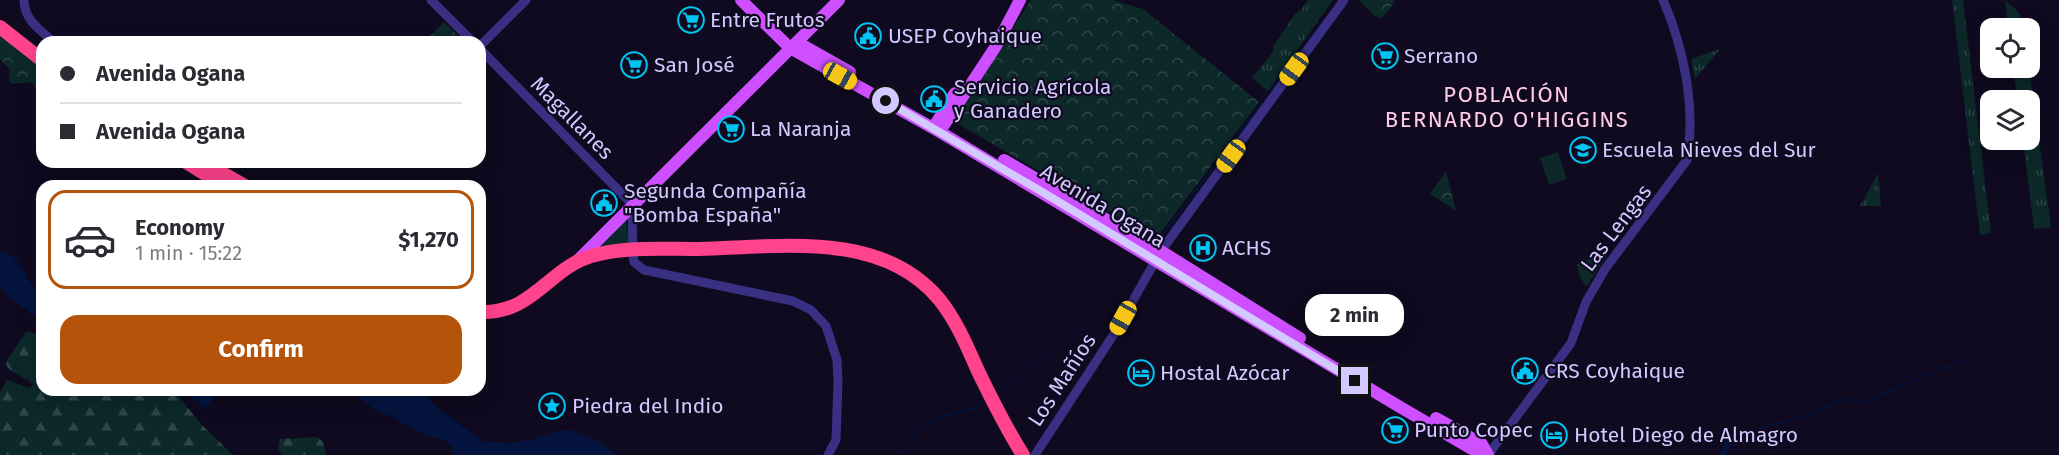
<!DOCTYPE html>
<html lang="en">
<head>
<meta charset="utf-8">
<style>
  body { margin:0; font-family:"Fira Sans",sans-serif; background:#f2f2f3; color:#2b2b33; height:100vh; display:flex; flex-direction:column; font-size:22px; white-space:nowrap }
  * { box-sizing:border-box; margin:0 }
  p { font-size:20px; color:#7c7c81 }
  .icon { flex:none; width:33px; height:33px; fill:none; stroke:currentColor; stroke-width:2; stroke-linecap:round; stroke-linejoin:round }
  .map { position:relative; flex:1; overflow:hidden }
  .drawer { position:absolute; left:36px; top:180px; width:450px; height:216px; display:flex; flex-direction:column; background:#fff; border-radius:18px; box-shadow:0 6px 24px #0002 }
  .drawer>* { flex:none }
  .banner { position:absolute; left:36px; top:36px; width:450px; height:132px; border-radius:18px; box-shadow:0 6px 24px #0002; display:grid; align-content:center; height:132px; padding:0 24px; background:#fff }
  .fabs { position:absolute; left:1980px; top:18px; display:grid; gap:12px }
  .fabs a { display:grid; place-items:center; width:60px; height:60px; border-radius:12px; background:#fff; box-shadow:0 6px 24px #0002; font-size:30px }
  .end { position:absolute; width:27px; height:27px; margin:-14px; border:8px solid #d3c8ff; background:#111; box-shadow:0 0 0 3px #111 }
  .from { border-radius:50% }
  .bubble { position:absolute; height:42px; border-radius:18px; background:#fff; box-shadow:0 6px 24px #0002; font-size:20px; font-weight:700; line-height:42px; text-align:center }
  .car { position:absolute; width:18px; height:36px; margin:-18px -9px; border-radius:8px; box-shadow:0 0 4px 2px #0007; background:linear-gradient(#f5c518 24%,#345 0 40%,#f5c518 0 76%,#345 0 86%,#f5c518 0) }
  .banner b { display:flex; align-items:center; gap:21px; height:57px; font-size:22px }
  .banner b+b { border-top:2px solid #e1e1e2 }
  .banner i { width:15px; height:15px; background:#2b2b33 }
  ul { padding:10px 0 0; list-style:none }
  li { display:flex; align-items:center; gap:18px; height:99px; margin:0 12px 9px; padding:0 12px; border:3px solid transparent; border-radius:18px }
  li div { flex:1 }
  li b { display:block; font-size:22px }
  li em { font-style:normal; font-weight:700 }
  li.on { border-color:#b45309 }
  li>.icon { width:54px; height:54px; stroke-width:1.5 }
  .primary-button { display:flex; gap:12px; margin-top:auto; padding:12px 24px }
  .primary-button a { flex:1; height:69px; border-radius:18px; background:#b45309; color:#fff; font-size:24px; font-weight:700; line-height:69px; text-align:center }
  .map>svg:first-child { display:block }
</style>
</head>
<body>
<div class="map">
<svg width="2059" height="455" viewBox="0 0 2059 455">
  <defs>
    <pattern id="grass-tufts" width="24" height="20" patternUnits="userSpaceOnUse" patternTransform="scale(1.5)"><rect width="24" height="20" fill="#0c2829"/><path d="M3 7l-1-3M5 7V3M7 7l1-3M15 17l-1-3M17 17v-4M19 17l1-3" fill="none" stroke="#2e4649"/></pattern>
    <pattern id="forest-firs" width="22" height="20" patternUnits="userSpaceOnUse" patternTransform="scale(1.5)"><rect width="22" height="20" fill="#0c2829"/><path d="M5 1l3.5 6h-7zM16 11l3.5 6h-7z" fill="#2e4649"/></pattern>
    <pattern id="park-crowns" width="20" height="18" patternUnits="userSpaceOnUse" patternTransform="scale(1.5)"><rect width="20" height="18" fill="#0c2829"/><path d="M2 6a3 3 0 1 1 6 0M12 15a3 3 0 1 1 6 0" fill="none" stroke="#2e4649"/></pattern>
  </defs>
  <rect width="100%" height="100%" fill="#0f0a1f"/>
  <!-- grass -->
  <g fill="url(#grass-tufts)">
    <path d="M1308,0H1333L1268,91L1252,78L1273,52V47L1295,14L1301,10Z"/>
    <path d="M1952,0H1963L1991,233L1980,235Z"/>
    <path d="M2005,0C2016,9 2022,14 2024,28H2008Z"/>
    <path d="M1720,49L1695,79L1691,59Z"/>
    <path d="M2013,68H2029L2051,227L2034,229L2023,140H2030V100H2018Z"/>
    <path d="M1878,173L1881,206H1860Z"/>
    <path d="M626,220L629,241L625,246L595,247Z"/>
  </g>
  <!-- forest -->
  <g fill="url(#forest-firs)">
    <path d="M26,332H31L42,337V390H167L179,397L201,424L233,455H0V392L7,380L28,388L33,385C25,375 12,375 6,365L7,360Z"/>
    <path d="M317,437C324,441 325,447 326,455H283L278,450L280,439Z"/>
  </g>
  <!-- park -->
  <g fill="url(#park-crowns)">
    <path d="M1031,0H1113L1143,9L1259,102L1156,239L953,121Z"/>
    <path d="M1359,0H1395L1390,9L1382,18L1374,16Z"/>
    <path d="M444,22L464,42H424Z"/>
    <path d="M0,35L42,67V93L31,82L12,84L9,81L10,70L0,59Z"/>
    <path d="M1446,171L1456,211L1430,194Z"/>
    <path d="M1601,251L1606,257L1586,287L1579,275L1577,265Z"/>
  </g>
  <!-- pitch -->
  <path fill="#0c2829" d="M1558,152L1567,179L1549,185L1540,158Z"/>
  <!-- water -->
  <g fill="#04143e">
    <path d="M0,251L16,258L28,280L42,294V323C32,311 4,297 0,285C0,275 0,260 0,251Z"/>
    <path d="M180,390H214L213,399L206,408L203,407L200,403Z"/>
    <path d="M348,390H421L439,409L484,442L511,443L533,439L560,431L571,430L600,442L616,455H453L452,447L446,441L429,436L403,424L391,416L380,413Z"/>
  </g>
  <g fill="none" stroke-linecap="round" stroke-linejoin="round">
    <!-- stream -->
    <g stroke="#04143e" stroke-width="1.5">
      <path d="M1272,90L1319,27"/>
      <path d="M1159,240L1262,103"/>
      <path d="M998,391L1095,320"/>
      <path d="M1729,442L1752,431L1813,413L1835,403L1848,399L1861,403L1975,355"/>
      <path d="M899,455C910,440 922,422 942,416C954,412 967,412 979,406"/>
    </g>
    <!-- canal -->
    <path stroke="#04143e" stroke-width="7" d="M1723,455L1729,442"/>
    <!-- minor -->
    <g stroke="#3a3083" stroke-width="9">
      <path d="M24,0C24,20 40,30 54,42"/>
      <path d="M431,0L473,42"/>
      <path d="M480,46L526,0"/>
      <path d="M480,49L632,204L633,255L634,262L644,270L793,301L811,310L826,326L837,360L838,381L836,440L828,455"/>
      <path d="M1035,455L1114,334L1161,251L1344,0"/>
      <path d="M1488,455L1571,343L1586,302L1605,269L1687,160C1696,108 1684,48 1663,0"/>
    </g>
    <!-- major -->
    <g stroke="#cd4fff" stroke-width="12">
      <path d="M741,0L790,48L940,132L1400,407L1477,452L1488,455"/>
      <path d="M797,42L850,72"/>
      <path d="M944,125L996,46L1020,0"/>
      <path d="M933,128L955,93"/>
      <path d="M1004,160L1169,256L1300,338"/>
      <path d="M578,260L839,0"/>
      <path d="M1436,418L1482,444L1488,455"/>
    </g>
    <!-- highway -->
    <g stroke="#ff438c" stroke-width="14">
      <path d="M0,27L42,60"/>
      <path d="M186,162L225,186"/>
      <path d="M203,162L245,186"/>
      <path d="M480,312C533,314 548,269 591,256C625,246 664,249 699,249C779,247 881,230 939,299C956,320 967,346 978,371C992,400 1006,428 1023,455"/>
    </g>
  </g>
  <g fill="none" stroke-linecap="round" stroke-linejoin="round">
    <!-- route -->
    <path stroke="#d3c8ff" stroke-width="8" d="M886,101L1044,193L1355,381"/>
  </g>
  <!-- icons -->
  <defs>
    <g id="supermarket-ring" transform="scale(1.35)"><circle r="9.5" fill="#0f0a1f" stroke="#00c5f3" stroke-width="1.5"/><path d="M-6-5.5h2.5l.6 2H6L4.5 2H-2.5L-4.4-4H-6ZM-1.5 3.2a1.3 1.3 0 1 0 .1 0ZM3 3.2a1.3 1.3 0 1 0 .1 0Z" fill="#00c5f3"/></g>
    <g id="civic-ring" transform="scale(1.35)"><circle r="9.5" fill="#0f0a1f" stroke="#00c5f3" stroke-width="1.5"/><path d="M-.6-6.5H3V-4.5H.6V-3L4-1V1h2V6H-6V1h2V-1L-.6-3ZM-1.2 2.5V6h2.4V2.5Z" fill="#00c5f3"/></g>
    <g id="school-ring" transform="scale(1.35)"><circle r="9.5" fill="#0f0a1f" stroke="#00c5f3" stroke-width="1.5"/><path d="M0-5L7-2L0 1L-7-2ZM-4 1L0 2.5L4 1V4Q0 6-4 4Z" fill="#00c5f3"/></g>
    <g id="hospital-ring" transform="scale(1.35)"><circle r="9.5" fill="#0f0a1f" stroke="#00c5f3" stroke-width="1.5"/><path d="M-5-5h3v3.5h4V-5h3V5h-3V1.5h-4V5h-3Z" fill="#00c5f3"/></g>
    <g id="hotel-ring" transform="scale(1.35)"><circle r="9.5" fill="#0f0a1f" stroke="#00c5f3" stroke-width="1.5"/><path d="M-6-4.5h1.5V1H6V5H4.5V3h-9V5H-6ZM-4 0a1.8 1.8 0 1 1 3.6 0ZM.5 0V-2.5h3Q6-2.5 6 0Z" fill="#00c5f3"/></g>
    <g id="sight-ring" transform="scale(1.35)"><circle r="9.5" fill="#0f0a1f" stroke="#00c5f3" stroke-width="1.5"/><path d="M0-6L1.8-2.2L6-1.7L2.9 1.2L3.7 5.4L0 3.3L-3.7 5.4L-2.9 1.2L-6-1.7L-1.8-2.2Z" fill="#00c5f3"/></g>
  </defs>
  <g fill-rule="evenodd">
    <use href="#supermarket-ring" x="691" y="20"/>
    <use href="#civic-ring" x="868" y="36"/>
    <use href="#supermarket-ring" x="1385" y="56"/>
    <use href="#supermarket-ring" x="634" y="65"/>
    <use href="#civic-ring" x="934" y="99"/>
    <use href="#supermarket-ring" x="731" y="129"/>
    <use href="#school-ring" x="1583" y="150"/>
    <use href="#civic-ring" x="604" y="203"/>
    <use href="#hospital-ring" x="1203" y="248"/>
    <use href="#civic-ring" x="1525" y="371"/>
    <use href="#hotel-ring" x="1141" y="373"/>
    <use href="#sight-ring" x="552" y="406"/>
    <use href="#supermarket-ring" x="1395" y="430"/>
    <use href="#hotel-ring" x="1554" y="435"/>
  </g>
  <g text-anchor="middle" dominant-baseline="central" stroke-width="4.5" stroke-linejoin="round" paint-order="stroke">
    <!-- poi labels -->
    <g font-size="21" fill="#d3c8ff" stroke="#0f0a1f" text-anchor="start">
      <text x="710" y="20">Entre Frutos</text>
      <text x="888" y="36">USEP Coyhaique</text>
      <text x="1404" y="56">Serrano</text>
      <text x="654" y="65">San José</text>
      <text x="954" y="87">Servicio Agrícola<tspan x="954" dy="24">y Ganadero</tspan></text>
      <text x="750" y="129">La Naranja</text>
      <text x="1602" y="150">Escuela Nieves del Sur</text>
      <text x="624" y="191">Segunda Compañía<tspan x="624" dy="24">"Bomba España"</tspan></text>
      <text x="1222" y="248">ACHS</text>
      <text x="1544" y="371">CRS Coyhaique</text>
      <text x="1160" y="373">Hostal Azócar</text>
      <text x="572" y="406">Piedra del Indio</text>
      <text x="1414" y="430">Punto Copec</text>
      <text x="1574" y="435">Hotel Diego de Almagro</text>
    </g>
    <!-- street labels -->
    <g font-size="21" fill="#d3c8ff" stroke="#0f0a1f">
      <text transform="translate(572 118) rotate(45)">Magallanes</text>
      <text transform="translate(1103 206) rotate(31)">Avenida Ogana</text>
      <text transform="translate(1616 228) rotate(-53)">Las Lengas</text>
      <text transform="translate(1062 380) rotate(-57)">Los Mañíos</text>
    </g>
    <!-- neighbourhood labels -->
    <g font-size="22" letter-spacing="1.5" fill="#ffcae7" stroke="#0f0a1f">
      <text x="1507" y="94">POBLACIÓN<tspan x="1507" dy="25">BERNARDO O'HIGGINS</tspan></text>
    </g>
  </g>
</svg>
<div class="fabs">
<a><svg class="icon" aria-label="locate" viewBox="0 0 24 24"><circle cx="12" cy="12" r="6"/><path d="M12 2v4M12 18v4M2 12h4M18 12h4"/></svg></a>
<a><svg class="icon" aria-label="layers" viewBox="0 0 24 24"><path d="M12 4l9 5-9 5-9-5zM3 14l9 5 9-5"/></svg></a>
</div>
<i class="end from" style="left:886px;top:101px"></i>
<i class="end" style="left:1355px;top:381px"></i>
<div class="bubble" style="left:1305px;top:294px;width:99px">2 min</div>
<i class="car" style="left:1294px;top:69px;rotate:216deg"></i>
<i class="car" style="left:840px;top:76px;rotate:119deg"></i>
<i class="car" style="left:1231px;top:156px;rotate:216deg"></i>
<i class="car" style="left:1123px;top:318px;rotate:209deg"></i>
<div class="banner">
<b><i class="from"></i>Avenida Ogana</b>
<b><i></i>Avenida Ogana</b>
</div>
<section class="drawer">
<ul>
<li class="on"><svg class="icon" aria-label="car" viewBox="0 0 24 24"><path d="M5 17H2v-5l4-1 3-4h7l3 4 3 1v5h-3M9 17h6M6 11h13"/><circle cx="7" cy="17" r="2"/><circle cx="17" cy="17" r="2"/></svg><div><b>Economy</b><p>1 min · 15:22</p></div><em>$1,270</em></li>
</ul>
<div class="primary-button"><a>Confirm</a></div>
</section>
</div>
</body>
</html>
